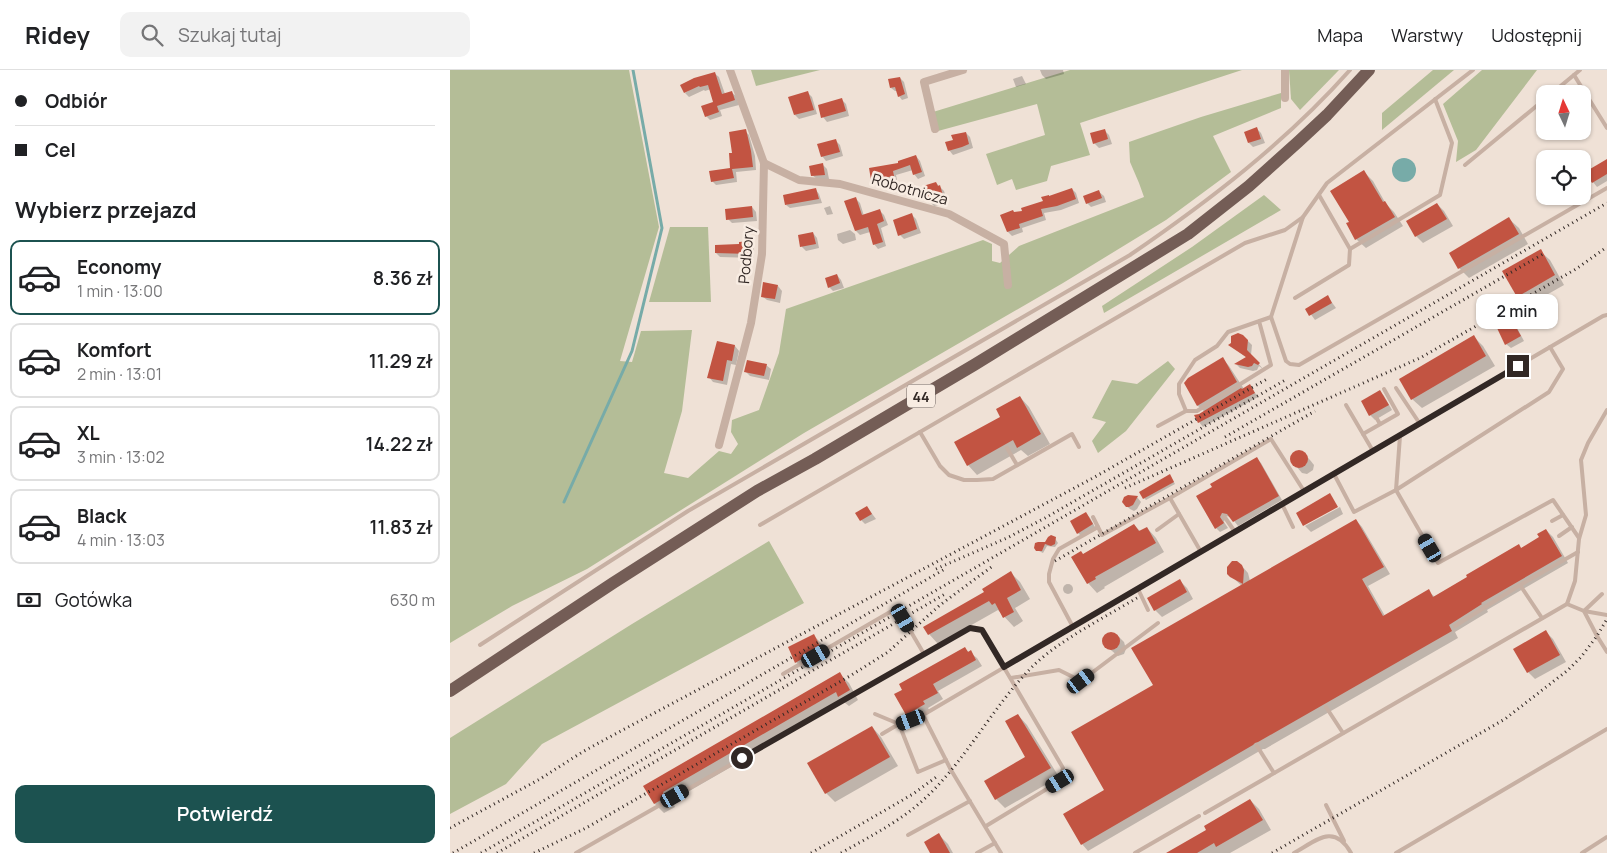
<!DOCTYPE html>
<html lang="pl">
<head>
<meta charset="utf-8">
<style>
  body { margin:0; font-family:Manrope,sans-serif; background:#f2f2f2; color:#202124; height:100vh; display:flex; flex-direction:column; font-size:19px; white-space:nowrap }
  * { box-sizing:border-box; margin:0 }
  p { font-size:16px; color:#757577 }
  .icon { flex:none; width:28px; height:28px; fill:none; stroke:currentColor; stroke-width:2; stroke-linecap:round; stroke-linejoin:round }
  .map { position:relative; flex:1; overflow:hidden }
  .details { display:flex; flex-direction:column; background:#fff; width:450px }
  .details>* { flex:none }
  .banner { display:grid; align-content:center; height:110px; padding:0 15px; background:#fff }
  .needle { width:32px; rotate:356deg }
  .fabs { position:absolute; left:1086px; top:15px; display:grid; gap:10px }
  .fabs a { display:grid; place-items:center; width:55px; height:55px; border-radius:10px; background:#fff; box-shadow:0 1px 4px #0004; font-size:25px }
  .end { position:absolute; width:22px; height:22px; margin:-11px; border:6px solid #322825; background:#fff; box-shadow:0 0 0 2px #fff }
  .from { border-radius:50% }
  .bubble { position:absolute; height:35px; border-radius:10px; background:#fff; box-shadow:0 1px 4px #0004; font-size:16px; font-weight:600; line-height:35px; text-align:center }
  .car { position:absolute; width:15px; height:30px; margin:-15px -8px; border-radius:6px; box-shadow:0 0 4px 1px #0007; background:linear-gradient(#222 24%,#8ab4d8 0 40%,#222 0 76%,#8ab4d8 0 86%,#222 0) }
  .banner b { display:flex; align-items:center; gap:18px; height:48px; font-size:19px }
  .banner b+b { border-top:1px solid #e0e0e0 }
  .banner i { width:12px; height:12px; background:#202124 }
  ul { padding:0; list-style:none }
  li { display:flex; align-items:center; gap:15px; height:75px; margin:0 10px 8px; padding:0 5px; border:2px solid #e0e0e0; border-radius:10px }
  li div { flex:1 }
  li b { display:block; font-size:19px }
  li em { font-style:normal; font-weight:600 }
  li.selected { border-color:#1c5250 }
  li>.icon { width:45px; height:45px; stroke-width:1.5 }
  h2 { padding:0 15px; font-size:22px; line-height:60px }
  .pay { display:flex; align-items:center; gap:12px; height:55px; padding:0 15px; font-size:19px }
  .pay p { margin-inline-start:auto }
  .button { display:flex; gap:10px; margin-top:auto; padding:10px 15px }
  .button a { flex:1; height:58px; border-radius:10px; background:#1c5250; color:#fff; font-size:20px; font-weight:600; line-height:58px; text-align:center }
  header { display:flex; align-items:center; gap:30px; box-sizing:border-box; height:70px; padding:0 25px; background:#fff; border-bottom:1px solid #e0e0e0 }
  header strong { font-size:24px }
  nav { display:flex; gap:28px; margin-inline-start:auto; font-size:18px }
  .search { width:350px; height:45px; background:#f2f2f2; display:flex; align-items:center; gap:12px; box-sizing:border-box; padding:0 18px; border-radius:10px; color:#757577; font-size:19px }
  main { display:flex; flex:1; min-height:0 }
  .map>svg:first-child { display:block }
</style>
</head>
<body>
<header>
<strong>Ridey</strong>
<div class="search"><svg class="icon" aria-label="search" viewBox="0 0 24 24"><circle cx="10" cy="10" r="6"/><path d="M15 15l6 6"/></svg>Szukaj tutaj</div>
<nav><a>Mapa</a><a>Warstwy</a><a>Udostępnij</a></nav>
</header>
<main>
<section class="details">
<div class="banner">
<b><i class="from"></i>Odbiór</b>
<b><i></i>Cel</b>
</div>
<h2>Wybierz przejazd</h2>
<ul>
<li class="selected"><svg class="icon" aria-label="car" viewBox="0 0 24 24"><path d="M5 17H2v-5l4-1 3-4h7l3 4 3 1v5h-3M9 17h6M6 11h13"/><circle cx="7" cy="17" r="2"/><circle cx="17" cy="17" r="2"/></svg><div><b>Economy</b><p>1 min · 13:00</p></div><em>8.36 zł</em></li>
<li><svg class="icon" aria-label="car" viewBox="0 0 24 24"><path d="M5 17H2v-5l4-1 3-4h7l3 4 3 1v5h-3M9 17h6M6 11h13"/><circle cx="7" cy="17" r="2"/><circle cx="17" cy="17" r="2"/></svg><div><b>Komfort</b><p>2 min · 13:01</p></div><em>11.29 zł</em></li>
<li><svg class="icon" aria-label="car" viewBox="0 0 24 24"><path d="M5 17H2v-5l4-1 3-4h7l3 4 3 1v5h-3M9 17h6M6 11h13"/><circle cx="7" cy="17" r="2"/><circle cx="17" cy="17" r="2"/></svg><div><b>XL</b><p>3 min · 13:02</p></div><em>14.22 zł</em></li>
<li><svg class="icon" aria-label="car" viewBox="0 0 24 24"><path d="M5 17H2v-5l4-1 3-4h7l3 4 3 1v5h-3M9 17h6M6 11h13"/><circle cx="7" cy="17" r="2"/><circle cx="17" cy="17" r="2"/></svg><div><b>Black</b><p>4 min · 13:03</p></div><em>11.83 zł</em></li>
</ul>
<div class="pay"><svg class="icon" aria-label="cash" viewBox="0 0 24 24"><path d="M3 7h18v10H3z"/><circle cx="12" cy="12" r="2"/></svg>Gotówka<p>630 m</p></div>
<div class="button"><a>Potwierdź</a></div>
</section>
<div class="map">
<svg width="1157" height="783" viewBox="0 0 1157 783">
  <rect width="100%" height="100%" fill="#efe1d6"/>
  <!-- green -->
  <g fill="#b4bd97">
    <path d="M0,0H179L209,157L170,291L182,292L191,261L242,260L232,341L214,403L238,408L269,381L281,384L288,374L281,362L282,350L309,340L329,283L336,239L533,170L542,174V191L550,193L569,176L694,127L689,113L680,92L679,72L751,47L831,23V38L763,66L781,102L716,150L613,213L354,363L137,499L62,536L0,573Z"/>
    <path d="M301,0H370L306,16Z"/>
    <path d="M620,0H792L630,53L640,85L601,96L597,111L566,120L562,109L547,115L536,84L595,65L587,34L488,61L483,42Z"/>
    <path d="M839,0H889L850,40L841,29Z"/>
    <path d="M983,0H1004L932,60V43Z"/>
    <path d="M1032,0H1087L1026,80L1006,92L1008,71L993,34Z"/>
    <path d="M814,125L831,140L654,243L652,236L742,177Z"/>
    <path d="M220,157H258L261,232H199Z"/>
    <path d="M718,291L725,299L676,361L648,383L642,371L656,352L642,348L662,310L687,314Z"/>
    <path d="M319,471L354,533L92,674L56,714L0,744V668L182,554Z"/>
  </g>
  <!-- water -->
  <circle fill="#77aba8" cx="954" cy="100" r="12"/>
  <!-- shadow -->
  <g fill="#0003">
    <path d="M590,0H613L614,4L596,9L592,5Z"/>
    <path d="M264,3L269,7L275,24L281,22L286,26L289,35L270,40L272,46L260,50L256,46L264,33L261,19L255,21L254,20L239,27L235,23Z"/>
    <path d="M572,6L576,14L566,17L563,9Z"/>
    <path d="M450,8L454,12L458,28L452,30L449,26L447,21H445L441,18Z"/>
    <path d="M358,23L362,27L367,44L349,49L345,45Z"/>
    <path d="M392,30L396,34L399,46L377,52L373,47Z"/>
    <path d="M807,59L811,63L815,73L803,77L799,73Z"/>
    <path d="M654,60L659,65L662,74L649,78L644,73Z"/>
    <path d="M295,61L299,65L305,86L306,100L286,102L287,112L266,115L262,111L282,99L284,84Z"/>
    <path d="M516,63L520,67L523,78L503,85L499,80L504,71Z"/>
    <path d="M386,71L390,75L393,86L376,91L372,86Z"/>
    <path d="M466,86L470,91L475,106L468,109L464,104L463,100L446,105L447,110L427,114L422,110L450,94Z"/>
    <path d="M1157,91V111L1147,117L1143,112Z"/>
    <path d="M372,94L377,99L379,109H367L362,105Z"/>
    <path d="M914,102L923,111L936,134L944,142L953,156L916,178L906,169L900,152Z"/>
    <path d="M486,113L494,121L498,133L484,136L480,132L474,117Z"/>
    <path d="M622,119L626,123L629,133L611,140L594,143L596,150L572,158L573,162L562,166L558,162L552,145L573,142L594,132L600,127Z"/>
    <path d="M366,120L369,124L372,133L340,138L336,135Z"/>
    <path d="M649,122L654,126L656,132L641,137L637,133Z"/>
    <path d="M406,129L410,133L414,146L430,141L434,145L438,155L431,158L436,176L428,179L424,174L420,162L410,165L406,161Z"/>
    <path d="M987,134L994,141L1003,156L973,173L966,166Z"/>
    <path d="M380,136L383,144L377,145L374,138Z"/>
    <path d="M302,137L306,142L307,151L282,153L278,149Z"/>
    <path d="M461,144L466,149L471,163L454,169L450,165Z"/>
    <path d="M1059,149L1069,158L1078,174L1019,208L1009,198L1000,184Z"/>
    <path d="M400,160L405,164L406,170L393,174L388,170L387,164Z"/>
    <path d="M363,163L367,168L369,178L356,181L352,177L349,166Z"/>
    <path d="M299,172L304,177V188L270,187L266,183Z"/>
    <path d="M1090,181L1100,190L1114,215L1077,236L1068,226L1054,202Z"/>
    <path d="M387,205L391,210L394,218L383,221L379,217Z"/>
    <path d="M328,216L332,221L330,233L317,230L312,226Z"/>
    <path d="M878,227L886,238L865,250L857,239Z"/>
    <path d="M1062,252L1066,256L1074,271L1061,278L1056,274Z"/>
    <path d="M1024,267L1033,276L1045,296L972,338L962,329Z"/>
    <path d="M795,268L802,275L801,285L813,299L809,296L807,300L803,301L790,298L786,294L797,288L780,275Z"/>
    <path d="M268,272L285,276L289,281L286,295L281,294L277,315L263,312L259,307Z"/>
    <path d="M773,289L779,296L794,319L800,316L808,327L753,357L749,352L755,342L748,336L735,314Z"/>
    <path d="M316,295L321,299L319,310L300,306L295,301Z"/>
    <path d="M930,321L934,326L942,340L925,350L920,345Z"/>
    <path d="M570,327L579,337L600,374L578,386L571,380L527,405L518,395L551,347Z"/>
    <path d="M846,382H853L860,390L864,395L863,400L857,404L852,403L845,395L842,391V385Z"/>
    <path d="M807,389L811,393L832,430L788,456L781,447L776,446L774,452L778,458L770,462L766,458L763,418Z"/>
    <path d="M721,407L725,414L696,430L694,428L691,422Z"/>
    <path d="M687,427L691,432L687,439L684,441L680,439L675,435Z"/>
    <path d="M417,437L426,449L415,454L411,450Z"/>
    <path d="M890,437L893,444L861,462L855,456Z"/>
    <path d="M636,443L640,448L646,459L632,467L628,463Z"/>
    <path d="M906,450L912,457L940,504L918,516L935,546L978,521L985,527L1069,476L1072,479L1091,468L1096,460L1103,467L1118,493L1037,540L1038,542L1005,562L1008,568L815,679H813L638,781L632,774L704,615L792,516L781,506L791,495L798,503L800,511Z"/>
    <path d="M684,455L691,462L697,458L706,468L714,482L654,517L655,518L647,523L638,513L633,485Z"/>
    <path d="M604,467L608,473L605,477L597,476L593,483L587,480Z"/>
    <path d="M561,503L570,512L580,529L565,538L573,551L564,557L548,540L488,574L479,564L536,523Z"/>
    <path d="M730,511L737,518L743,529L712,547L705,540Z"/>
    <circle cx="618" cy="519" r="5"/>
    <path d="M1096,562L1103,569L1116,592L1085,609L1078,602Z"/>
    <path d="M661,563L667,565L674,572L676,579L674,584L668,586L656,576L654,570L657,565Z"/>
    <path d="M364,566L371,573L377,585L353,599L346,592Z"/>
    <path d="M515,579L527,588L532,596L488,621L493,629L478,638L480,641L463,650L457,644L446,624Z"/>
    <path d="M390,604L399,613L408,630L399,636L394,632L222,731L225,737L214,743L205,734L195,717Z"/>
    <path d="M568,645L577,655L609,707L555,738L546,729L577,687Z"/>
    <path d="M422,657L431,667L448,696L385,732L376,723Z"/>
    <path d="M800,730L809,739L821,760L780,783H719L758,761Z"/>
    <path d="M489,765L498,774L503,783H482Z"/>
  </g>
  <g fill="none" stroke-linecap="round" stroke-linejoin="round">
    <!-- stream -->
    <path stroke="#77aba8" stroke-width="3" d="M114,432L182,281L212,158L183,0"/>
  </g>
  <!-- building -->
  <g fill="#c25442">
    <path d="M265,2L272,24L282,21L285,30L267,36L269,42L255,47L251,36L263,32L258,15L250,17L249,16L234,23L230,15L244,8Z"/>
    <path d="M450,7L455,24L448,27L445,17L440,18L438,9Z"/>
    <path d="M358,21L364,40L344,45L338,27Z"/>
    <path d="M392,28L396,41L371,48L368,35Z"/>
    <path d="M807,57L811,69L798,73L794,62Z"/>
    <path d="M296,59L301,81L303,97L282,99L284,108L261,112L259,101L280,98L279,83H282L279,62Z"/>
    <path d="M655,59L658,69L643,74L640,63Z"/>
    <path d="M516,62L519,74L512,77L498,81L495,72L503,70L501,65Z"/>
    <path d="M386,69L390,82L371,87L367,74Z"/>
    <path d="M466,85L472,102L463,105L460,95L443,101L444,106L421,110L419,98L448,93V91Z"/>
    <path d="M1157,89V104L1142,113L1135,102Z"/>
    <path d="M373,93L375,105L361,106L359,96Z"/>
    <path d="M914,100L933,132L935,131L945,147L905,170L896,153L899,152L880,121Z"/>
    <path d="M486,112L488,116L490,115L494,129L478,132L473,116Z"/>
    <path d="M366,118L369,129L335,135L333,125Z"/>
    <path d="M622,118L626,129L607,136L591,139L593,146L569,154L570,158L557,162L550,145L563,140L564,142L572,141L571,138L593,131L591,127L599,125V126Z"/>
    <path d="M649,120L652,128L636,134L633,126Z"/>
    <path d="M406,127L412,145L430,139L434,151L427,154L433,172L423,175L418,157L405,161L394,131Z"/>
    <path d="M987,133L997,149L965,167L956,151Z"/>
    <path d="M302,136L303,147L276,150L275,139Z"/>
    <path d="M462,143L467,159L448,166L443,150Z"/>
    <path d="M1059,147L1069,164L1008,199L999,183Z"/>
    <path d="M363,162L366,174L350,177L348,165Z"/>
    <path d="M300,171V184L265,183V175L289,174V172Z"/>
    <path d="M1091,179L1105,205L1067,227L1052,201Z"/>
    <path d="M387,204L390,213L378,218L375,208Z"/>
    <path d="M313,212L328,215L325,229L311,227Z"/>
    <path d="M878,225L882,233L859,246L855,239Z"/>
    <path d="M1062,250L1071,266L1055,275L1047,258Z"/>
    <path d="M788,263L793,265L798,270L797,280L810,293L808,295L804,293L802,296L798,297L784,294L796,287L778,275L781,273V266Z"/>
    <path d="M1024,265L1036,286L961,330L949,309Z"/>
    <path d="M267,271L285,275L282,291L277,290L273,311L257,308Z"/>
    <path d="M773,287L787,312L747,336L734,313L738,308Z"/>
    <path d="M297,290L317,294L314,306L294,302Z"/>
    <path d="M800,314L805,323L748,353L744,345L749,344L791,318L792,319Z"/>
    <path d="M930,320L939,335L919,346L911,331Z"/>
    <path d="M570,326L591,364L567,378L563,370L517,396L504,372L550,347L546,339Z"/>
    <circle cx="849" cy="389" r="9"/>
    <path d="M807,387L829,426L783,452L777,444L772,443L770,447L774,453L765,459L746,426L762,417L760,414Z"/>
    <path d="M720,404L724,412L693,429L689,422Z"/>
    <path d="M880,423L888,437L853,456L846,443Z"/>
    <path d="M678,425L688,426L683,435L679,437H676L672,432L674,427Z"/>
    <path d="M417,436L422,444L410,451L405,443Z"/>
    <path d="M636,442L643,454L627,464L620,451Z"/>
    <path d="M906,449L934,497L912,509L933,546L979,519L983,527L1017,507L1016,505L1069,474L1071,478L1089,467L1087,464L1096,459L1112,486L1031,533L1032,534L999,555L1002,561L808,672L805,673L803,675L631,775L613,744L654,720L621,662L703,615L681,578Z"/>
    <path d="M684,454L689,461L697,457L706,473L645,507L646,509L637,514L621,487L631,481L633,484Z"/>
    <path d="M601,465L606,467L605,474L601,476L595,474L592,481H586L584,478L585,473L588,472H595L598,467Z"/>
    <path d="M782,491H787L792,495L794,500L793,514L780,507L777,504V497Z"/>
    <path d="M561,501L571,520L557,528L564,542L553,548L545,533L542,535L539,531L478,565L473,557L534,522L532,519Z"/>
    <path d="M730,509L737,522L704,541L697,528Z"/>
    <path d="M1096,560L1110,585L1077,603L1063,579Z"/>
    <circle cx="661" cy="571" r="9"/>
    <path d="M364,564L371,578L345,593L338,577Z"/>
    <path d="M515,577L518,582L521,580L526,590L483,614L488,623L473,631L475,634L456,645L444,624L452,620L449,614Z"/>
    <path d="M390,602L400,620L388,627L386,622L213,722L216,727L204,734L193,716Z"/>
    <path d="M568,644L601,698L545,730L534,711L575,687L555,651Z"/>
    <path d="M422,656L440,687L375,724L357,693Z"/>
    <path d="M800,729L813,750L766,777L764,773L747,783H716L756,760L754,756Z"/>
    <path d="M489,763L500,783H480L474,772Z"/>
  </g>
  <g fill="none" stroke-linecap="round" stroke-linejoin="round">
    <!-- service -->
    <g stroke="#c7b0a3" stroke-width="4">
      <path d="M1124,5L1157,58"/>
      <path d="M1101,24L1130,0"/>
      <path d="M1015,95L1095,29"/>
      <path d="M869,125L900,179L990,125L1002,73L985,29"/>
      <path d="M845,228L899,195L900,179"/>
      <path d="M821,247L836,291L840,294L849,295L1157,118"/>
      <path d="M809,251L821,295L747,341H736L729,324V314L745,290L767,276L778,262L821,247L853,147"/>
      <path d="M946,318L970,354"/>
      <path d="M896,335L923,381"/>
      <path d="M926,347L930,354"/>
      <path d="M708,356L736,341"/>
      <path d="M470,362L490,396L499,405L514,410H527L543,409L622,364L629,377"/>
      <path d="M913,364L948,344L934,319"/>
      <path d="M950,366L946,420L1099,322L1113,299L1100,277"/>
      <path d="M557,378L567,395"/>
      <path d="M884,404L904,442L946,420L988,493L1103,430L1129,468"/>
      <path d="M832,434L843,457"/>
      <path d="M774,446L785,462"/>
      <path d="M643,447L652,465L720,428"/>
      <path d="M1102,451L1113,445"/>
      <path d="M310,455L795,173L835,160L853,147L877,113L1023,0"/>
      <path d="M707,460L729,444"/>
      <path d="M1109,466L1122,457"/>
      <path d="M751,482L720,428L821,369L854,421"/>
      <path d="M1070,515L1128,482"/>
      <path d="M688,519L698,540"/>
      <path d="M1152,524L1134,541L1157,545"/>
      <path d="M1117,534L1134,541L1147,566L1157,582"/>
      <path d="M1005,556L1070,515L1092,548"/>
      <path d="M623,557L599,512V504L603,489L609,479L648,457"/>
      <path d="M30,575L238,441L680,185C759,131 836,72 900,0"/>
      <path d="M333,604L447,538L474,584"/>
      <path d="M561,608L609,600L631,611L708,553"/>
      <path d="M876,637L893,663"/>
      <path d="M425,644L449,654L432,664"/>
      <path d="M473,645L449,654L468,702L496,690"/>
      <path d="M807,676L824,703"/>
      <path d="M876,735L894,771"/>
      <path d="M755,743L1117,534L1125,511L1129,469L1136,445L1131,390L1138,373L1157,340"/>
      <path d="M458,765L520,731"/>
      <path d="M126,783L520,558L532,560L613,698L610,711L536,756"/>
      <path d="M527,783L545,773"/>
      <path d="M551,783L501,700L473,645L1153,246L1157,245"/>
      <path d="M685,783L749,746"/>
      <path d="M844,783C867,770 884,753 901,783"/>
      <path d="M946,783L1157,659"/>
      <path d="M1132,783L1157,767"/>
    </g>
    <!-- minor -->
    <g stroke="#c7b0a3" stroke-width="8">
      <path d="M835,0V28"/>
      <path d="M485,59L474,12L513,0"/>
      <path d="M314,93L349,110L390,114L499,144L554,174L558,215"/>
      <path d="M269,375L301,253L312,184L314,93L280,0"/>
    </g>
    <!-- primary -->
    <path stroke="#745d56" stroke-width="12" d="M0,621L163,513L307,421L365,389L524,295L738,164L799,116L848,72L877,45L919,0"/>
    <!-- rail -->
    <g stroke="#322825" stroke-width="3" stroke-dasharray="1 4" stroke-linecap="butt">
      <path d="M775,367L1093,184"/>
      <path d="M675,418L970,288L1126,199L1157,177"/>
      <path d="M605,491L865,341"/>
      <path d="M486,499L557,468L595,448L837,309"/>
      <path d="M0,758L90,709L134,681L169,662L643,408L817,309"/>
      <path d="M3,783L495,499"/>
      <path d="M31,783L1157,133"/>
      <path d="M47,783L495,524"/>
      <path d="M84,783L136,758L400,606L438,582L490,535L544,495"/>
      <path d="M361,783L463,724L489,705"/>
      <path d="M391,783C419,767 447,753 471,732C516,692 542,636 585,594C612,569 655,547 687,528"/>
      <path d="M822,783L1055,649L1118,600L1131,587L1147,566L1157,549"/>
    </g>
  </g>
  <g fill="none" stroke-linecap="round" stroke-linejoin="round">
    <!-- route -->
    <path stroke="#322825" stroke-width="6" d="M292,688L520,558L532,560L554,597L1068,296"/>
  </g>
  <g text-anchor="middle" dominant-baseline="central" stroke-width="5" stroke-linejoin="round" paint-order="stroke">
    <!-- shield labels -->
    <rect fill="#f8ece2" stroke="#6d635e" stroke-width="1" x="457" y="314.5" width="28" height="23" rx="4"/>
    <g font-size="14" font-weight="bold" fill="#322825">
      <text x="471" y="326">44</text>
    </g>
    <!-- street labels -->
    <g font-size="15" fill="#322825" stroke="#f8ece2">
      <text transform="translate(460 119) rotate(16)">Robotnicza</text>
      <text transform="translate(296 185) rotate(-85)">Podbory</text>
    </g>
  </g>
</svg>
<div class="fabs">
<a><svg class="needle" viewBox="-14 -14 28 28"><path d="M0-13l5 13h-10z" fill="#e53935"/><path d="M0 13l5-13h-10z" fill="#757577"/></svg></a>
<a><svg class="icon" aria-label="locate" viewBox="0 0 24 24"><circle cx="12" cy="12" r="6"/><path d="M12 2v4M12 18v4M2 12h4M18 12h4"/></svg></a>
</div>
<i class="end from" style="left:292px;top:688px"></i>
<i class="end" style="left:1068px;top:296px"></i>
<div class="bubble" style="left:1026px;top:224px;width:82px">2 min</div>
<i class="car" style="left:980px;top:478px;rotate:330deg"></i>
<i class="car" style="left:453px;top:548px;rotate:150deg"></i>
<i class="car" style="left:366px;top:586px;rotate:60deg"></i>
<i class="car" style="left:631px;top:611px;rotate:53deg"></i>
<i class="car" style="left:461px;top:650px;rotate:249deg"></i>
<i class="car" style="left:610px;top:711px;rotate:239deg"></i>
<i class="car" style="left:225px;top:726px;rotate:60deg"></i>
</div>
</main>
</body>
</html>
